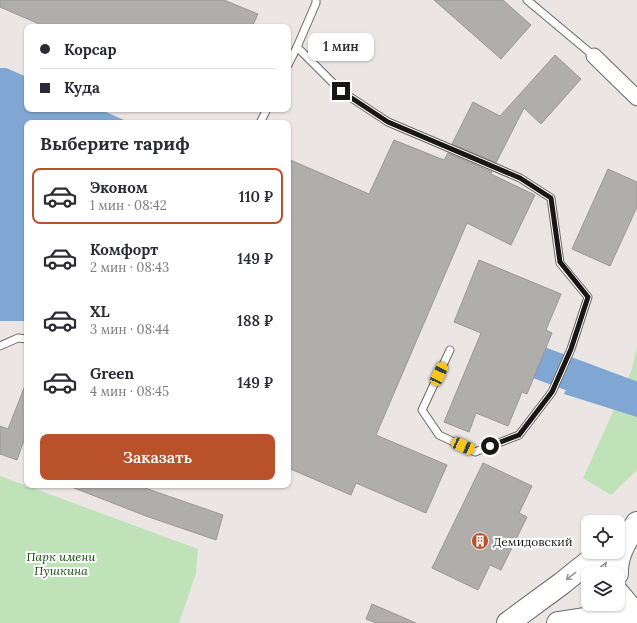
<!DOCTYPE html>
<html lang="ru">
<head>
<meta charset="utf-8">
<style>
  body { margin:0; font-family:Lora,serif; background:#f7f7f7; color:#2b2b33; height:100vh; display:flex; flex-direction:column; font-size:15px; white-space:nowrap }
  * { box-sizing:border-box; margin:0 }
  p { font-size:13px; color:#7c7c81 }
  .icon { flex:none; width:22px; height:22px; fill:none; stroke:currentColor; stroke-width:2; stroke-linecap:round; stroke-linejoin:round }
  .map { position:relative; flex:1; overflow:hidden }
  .sheet { position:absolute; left:24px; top:120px; width:267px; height:368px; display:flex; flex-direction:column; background:#fff; border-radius:8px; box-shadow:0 1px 3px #0004 }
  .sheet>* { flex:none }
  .hud { position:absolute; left:24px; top:24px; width:267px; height:88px; border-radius:8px; box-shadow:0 1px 3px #0004; display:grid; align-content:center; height:88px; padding:0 16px; background:#fff }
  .controls { position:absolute; left:581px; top:515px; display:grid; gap:8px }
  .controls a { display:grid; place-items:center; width:44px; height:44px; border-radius:8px; background:#fff; box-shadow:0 1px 3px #0004; font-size:20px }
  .end { position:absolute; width:18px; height:18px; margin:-9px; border:5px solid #191716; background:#fff; box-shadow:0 0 0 2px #fff }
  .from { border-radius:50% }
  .bubble { position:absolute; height:28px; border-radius:8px; background:#fff; box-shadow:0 1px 3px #0004; font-size:13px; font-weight:600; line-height:28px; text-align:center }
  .car { position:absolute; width:12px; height:24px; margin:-12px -6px; border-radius:5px; box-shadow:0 0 3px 1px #0007; background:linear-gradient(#f5c518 24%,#345 0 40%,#f5c518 0 76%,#345 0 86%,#f5c518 0) }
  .hud b { display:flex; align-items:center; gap:14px; height:38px; font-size:15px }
  .hud b+b { border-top:1px solid #e1e1e2 }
  .hud i { width:10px; height:10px; background:#2b2b33 }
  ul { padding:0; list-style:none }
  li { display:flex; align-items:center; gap:12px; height:56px; margin:0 8px 6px; padding:0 8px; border:2px solid transparent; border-radius:8px }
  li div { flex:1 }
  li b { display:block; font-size:15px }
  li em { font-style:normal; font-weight:600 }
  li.selected { border-color:#b9512b }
  li>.icon { width:36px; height:36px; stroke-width:1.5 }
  h2 { padding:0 16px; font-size:18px; line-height:48px }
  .button { display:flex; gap:8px; margin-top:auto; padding:8px 16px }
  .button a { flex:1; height:46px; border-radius:8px; background:#b9512b; color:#fff; font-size:16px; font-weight:600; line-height:46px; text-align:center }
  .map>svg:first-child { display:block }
</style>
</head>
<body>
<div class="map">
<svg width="637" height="623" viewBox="0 0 637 623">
  <rect width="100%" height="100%" fill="#ebe6e4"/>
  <!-- green -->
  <g fill="#bfe2b9">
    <path d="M637,347V470L611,495L583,478L631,372Z"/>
    <path d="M0,476L198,549L196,573L179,623H0Z"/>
  </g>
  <!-- water -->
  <g fill="#80a7d3">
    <path d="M0,68H6L27,77V109H99L131,123H27V321H0Z"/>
    <path d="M577,368L637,390V417L564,394Z"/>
  </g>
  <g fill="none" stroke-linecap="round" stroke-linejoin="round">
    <!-- river -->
    <path stroke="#80a7d3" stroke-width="33" d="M540,363L637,399"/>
  </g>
  <!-- building -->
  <g fill="#b0aeaa" stroke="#9a9794">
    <path d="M0,0H224L258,14L252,27H46L0,7Z"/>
    <path d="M434,0H503L531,25L501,59Z"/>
    <path d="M555,55L581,79L541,124L524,108L496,163L452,144L473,102L500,116Z"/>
    <path d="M394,140L444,160L448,153L492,172L491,174L535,195L511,245L467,223L376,435L447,465L426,513L356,483L351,495L288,468V159L369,194Z"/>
    <path d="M608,169L637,182V207L610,266L572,249Z"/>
    <path d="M479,260L561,294L546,330L552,333L527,394L522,392L508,426L476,413L469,432L444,422L481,333L454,322Z"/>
    <path d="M26,383H27V432L17,460L0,454V426L8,429Z"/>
    <path d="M483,463L532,486L519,513L527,517L501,570L490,565L478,590L432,568Z"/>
    <path d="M70,485H146L145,488L223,515L216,540L146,516L69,486Z"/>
    <path d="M372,604L416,623H376L366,619Z"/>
  </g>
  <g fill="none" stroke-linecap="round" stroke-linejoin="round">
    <!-- service casing -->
    <g stroke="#6c6866" stroke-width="9">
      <g id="service">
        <path d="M316,0V3L297,47L341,91L388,122L520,178L551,198L560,263L588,297L571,349L552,392L519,435L475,452L439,435L422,410L450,350"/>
        <path d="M527,0L594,56"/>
        <path d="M288,65L297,47"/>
        <path d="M260,123L267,109"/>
        <path d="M0,346L18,338L27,339"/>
      </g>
    </g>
    <!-- minor casing -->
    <g stroke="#6c6866" stroke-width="17">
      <path id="minor" d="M594,56L637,98"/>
    </g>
    <!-- primary casing -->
    <g stroke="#6c6866" stroke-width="24">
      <g id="primary">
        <path d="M617,574C616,554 627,539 637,523"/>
        <path d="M618,593L633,611L637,613"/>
        <path d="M508,623L561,584L601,552"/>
        <path d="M558,623L597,617L624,618L637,620"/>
      </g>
    </g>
    <!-- service -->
    <use href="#service" stroke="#fff" stroke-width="7"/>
    <!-- minor -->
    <use href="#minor" stroke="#fff" stroke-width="15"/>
    <!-- primary -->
    <use href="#primary" stroke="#fff" stroke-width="22"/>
  </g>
  <!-- one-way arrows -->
  <defs><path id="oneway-shaft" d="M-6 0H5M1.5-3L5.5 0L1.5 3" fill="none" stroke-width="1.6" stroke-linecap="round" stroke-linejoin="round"/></defs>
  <use stroke="#989796" href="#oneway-shaft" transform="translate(571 576) rotate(142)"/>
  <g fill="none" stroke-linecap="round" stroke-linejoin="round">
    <!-- route -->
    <path stroke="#191716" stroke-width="5" d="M341,91L388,122L520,178L551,198L560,262L588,297L571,349L552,392L519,435L490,446"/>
  </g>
  <!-- icons -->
  <defs>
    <g id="building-disc" transform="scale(0.9)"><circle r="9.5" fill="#b9512b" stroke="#fff"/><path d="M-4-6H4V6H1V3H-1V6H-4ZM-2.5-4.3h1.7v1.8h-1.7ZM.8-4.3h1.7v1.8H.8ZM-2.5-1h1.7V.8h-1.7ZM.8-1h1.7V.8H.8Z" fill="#fff"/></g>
  </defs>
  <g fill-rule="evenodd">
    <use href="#building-disc" x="480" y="541"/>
  </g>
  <g text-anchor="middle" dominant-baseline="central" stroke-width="4" stroke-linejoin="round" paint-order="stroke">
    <!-- poi labels -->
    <g font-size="12" fill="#191716" stroke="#fff" text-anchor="start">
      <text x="493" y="541">Демидовский</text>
    </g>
    <!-- park labels -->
    <g font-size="12" font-style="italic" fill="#0f4505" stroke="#fff">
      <text x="61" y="556">Парк имени<tspan x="61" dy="14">Пушкина</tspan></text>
    </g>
  </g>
</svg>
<div class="controls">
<a><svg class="icon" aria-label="locate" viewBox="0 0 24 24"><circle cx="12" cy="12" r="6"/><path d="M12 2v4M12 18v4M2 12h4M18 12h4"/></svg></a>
<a><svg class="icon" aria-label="layers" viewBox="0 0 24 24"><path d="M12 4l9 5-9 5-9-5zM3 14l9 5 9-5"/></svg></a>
</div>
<i class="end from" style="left:490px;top:446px"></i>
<i class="end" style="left:341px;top:91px"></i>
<div class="bubble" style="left:308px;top:33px;width:66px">1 мин</div>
<i class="car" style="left:439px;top:374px;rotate:25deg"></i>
<i class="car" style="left:463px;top:446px;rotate:114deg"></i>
<div class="hud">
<b><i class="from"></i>Корсар</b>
<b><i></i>Куда</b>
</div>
<section class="sheet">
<h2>Выберите тариф</h2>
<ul>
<li class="selected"><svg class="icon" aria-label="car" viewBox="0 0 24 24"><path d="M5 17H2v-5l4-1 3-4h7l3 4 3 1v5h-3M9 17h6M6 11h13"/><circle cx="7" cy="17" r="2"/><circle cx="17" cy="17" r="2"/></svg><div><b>Эконом</b><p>1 мин · 08:42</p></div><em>110 ₽</em></li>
<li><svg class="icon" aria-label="car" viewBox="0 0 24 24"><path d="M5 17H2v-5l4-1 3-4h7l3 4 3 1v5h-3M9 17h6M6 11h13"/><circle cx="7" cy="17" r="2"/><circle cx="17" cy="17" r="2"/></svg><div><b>Комфорт</b><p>2 мин · 08:43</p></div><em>149 ₽</em></li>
<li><svg class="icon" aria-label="car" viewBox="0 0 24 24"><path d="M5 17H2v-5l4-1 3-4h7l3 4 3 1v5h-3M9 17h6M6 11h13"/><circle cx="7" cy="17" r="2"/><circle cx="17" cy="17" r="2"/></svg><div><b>XL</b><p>3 мин · 08:44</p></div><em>188 ₽</em></li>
<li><svg class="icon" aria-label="car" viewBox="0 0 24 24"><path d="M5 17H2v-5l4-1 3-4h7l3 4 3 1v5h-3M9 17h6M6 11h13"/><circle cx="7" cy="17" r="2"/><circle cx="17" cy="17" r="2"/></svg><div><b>Green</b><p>4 мин · 08:45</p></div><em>149 ₽</em></li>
</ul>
<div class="button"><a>Заказать</a></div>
</section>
</div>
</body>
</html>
